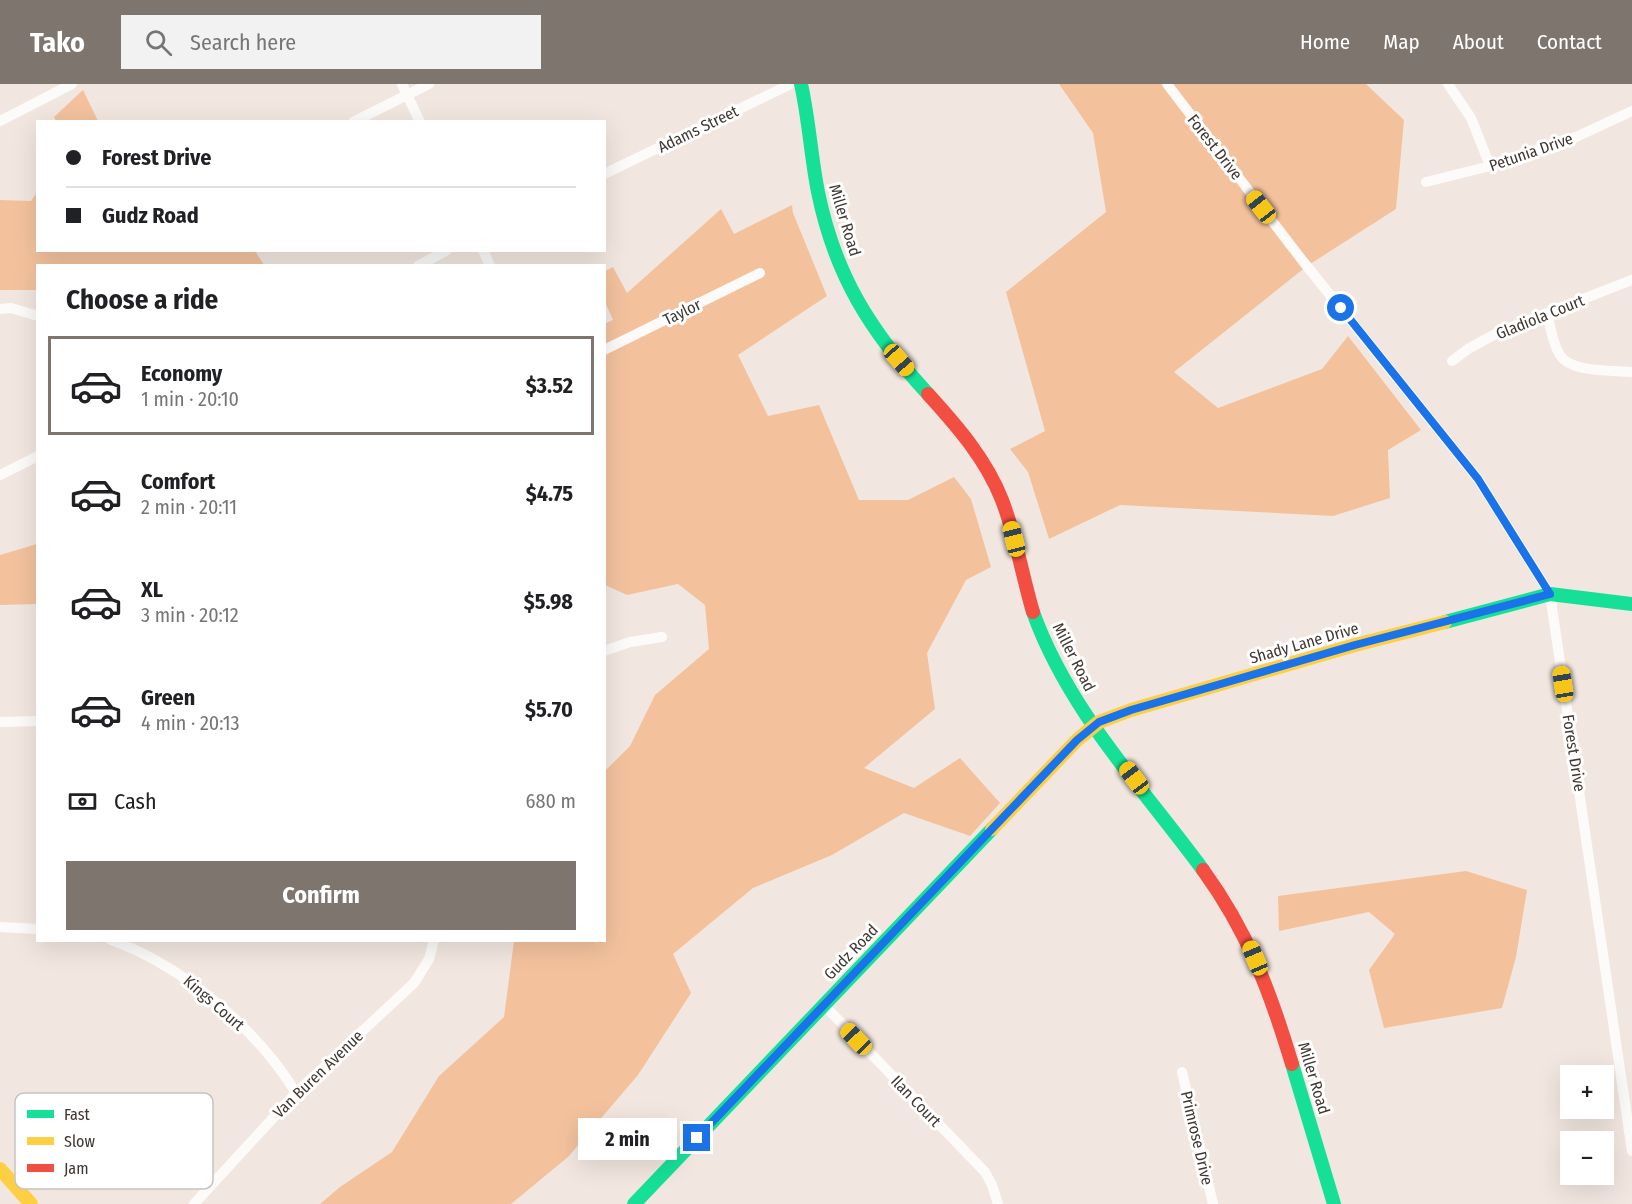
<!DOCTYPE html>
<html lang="en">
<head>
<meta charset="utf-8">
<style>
  body { margin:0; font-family:"Fira Sans Condensed",sans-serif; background:#f2f2f2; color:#202124; height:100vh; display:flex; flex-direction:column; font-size:22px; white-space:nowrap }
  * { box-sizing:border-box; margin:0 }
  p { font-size:20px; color:#757577 }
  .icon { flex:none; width:33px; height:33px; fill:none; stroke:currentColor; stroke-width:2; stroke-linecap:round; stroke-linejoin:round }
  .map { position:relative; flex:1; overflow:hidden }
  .details { position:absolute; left:36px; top:180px; width:570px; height:678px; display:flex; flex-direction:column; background:#fff; border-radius:0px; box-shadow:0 6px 24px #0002 }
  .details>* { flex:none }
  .banner { position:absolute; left:36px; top:36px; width:570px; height:132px; border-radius:0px; box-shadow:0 6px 24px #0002; display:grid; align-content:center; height:132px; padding:0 30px; background:#fff }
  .buttons { position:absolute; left:1560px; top:981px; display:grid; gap:12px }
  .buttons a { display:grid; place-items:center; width:54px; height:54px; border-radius:0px; background:#fff; box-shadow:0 6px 24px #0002; font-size:30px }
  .end { position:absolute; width:27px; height:27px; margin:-14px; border:8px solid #1a73e8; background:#fff; box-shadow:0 0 0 3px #fff }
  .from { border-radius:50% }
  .bubble { position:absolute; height:42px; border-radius:0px; background:#fff; box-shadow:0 6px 24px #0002; font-size:20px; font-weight:700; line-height:42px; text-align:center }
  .car { position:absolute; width:18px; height:36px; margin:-18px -9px; border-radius:8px; box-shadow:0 0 4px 2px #0007; background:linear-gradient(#f5c518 24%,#345 0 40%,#f5c518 0 76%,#345 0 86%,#f5c518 0) }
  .banner b { display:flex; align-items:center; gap:21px; height:57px; font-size:22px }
  .banner b+b { border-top:2px solid #e0e0e0 }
  .banner i { width:15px; height:15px; background:#202124 }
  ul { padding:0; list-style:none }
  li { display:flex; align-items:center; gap:18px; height:99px; margin:0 12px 9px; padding:0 18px; border:3px solid transparent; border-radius:0px }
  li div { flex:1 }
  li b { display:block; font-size:22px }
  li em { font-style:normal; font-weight:700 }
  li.active { border-color:#7e756f }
  li>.icon { width:54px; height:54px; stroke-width:1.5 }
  h2 { padding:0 30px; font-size:27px; line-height:72px }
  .pay { display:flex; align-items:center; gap:15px; height:66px; padding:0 30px; font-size:22px }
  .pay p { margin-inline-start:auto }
  .button { display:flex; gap:12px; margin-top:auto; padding:12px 30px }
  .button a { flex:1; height:69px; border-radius:0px; background:#7e756f; color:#fff; font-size:24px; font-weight:700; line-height:69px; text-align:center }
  header { display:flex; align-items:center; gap:36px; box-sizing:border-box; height:84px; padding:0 30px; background:#7e756f; color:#fff }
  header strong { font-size:28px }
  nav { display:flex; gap:33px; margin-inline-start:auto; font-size:21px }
  .search { width:420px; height:54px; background:#f2f2f2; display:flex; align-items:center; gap:15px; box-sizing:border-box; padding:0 21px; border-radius:0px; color:#757577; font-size:22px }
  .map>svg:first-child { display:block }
</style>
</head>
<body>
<header>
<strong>Tako</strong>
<div class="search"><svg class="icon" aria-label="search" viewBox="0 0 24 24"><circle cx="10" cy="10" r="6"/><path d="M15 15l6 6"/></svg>Search here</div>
<nav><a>Home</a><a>Map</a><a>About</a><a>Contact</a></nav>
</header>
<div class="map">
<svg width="1632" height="1120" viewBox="0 0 1632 1120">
  <rect width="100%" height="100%" fill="#f2e7e0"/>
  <!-- forest -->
  <g fill="#f3c29d">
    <path d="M1059,0H1366L1404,36L1396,125L1307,182L1174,288L1218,324L1322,285L1348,252L1421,346L1388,366L1390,414L1333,432L1120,421L1049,455L1028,388L1010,365L1045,347L1006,208L1106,128L1093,49Z"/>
    <path d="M83,6L98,37H56L54,33Z"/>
    <path d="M37,108L38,166L255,167L264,181L38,182L37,208L35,206H0V116L31,117Z"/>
    <path d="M792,121L793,129L827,212L738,271L768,332L819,321L859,416H908L954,393L971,415L991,483L966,496L927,569L935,625L864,684L914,704L960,674L1000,719L970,752L904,729L832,771L753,804L673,870L691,909L638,991L568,1073L511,1120H320L340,1103L392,1068L439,992L504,933L514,857L604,856L605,687L630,662L655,611L709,565L705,521L678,500L627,511L605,501L604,240L613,236L605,218V187L613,183L627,209L721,125L734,150Z"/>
    <path d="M37,460V520L0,521V471Z"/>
    <path d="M1466,787L1527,806L1516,873L1502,924L1384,944L1369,886L1395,850L1369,828L1279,847L1278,812Z"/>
  </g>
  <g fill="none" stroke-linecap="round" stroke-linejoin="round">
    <!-- street -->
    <g stroke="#fdfbfa" stroke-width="10">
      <path d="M402,0L420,38"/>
      <path d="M1167,0L1302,176L1478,395L1550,510L1632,1067"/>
      <path d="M1448,0L1471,34L1490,82"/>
      <path d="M0,37L72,0"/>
      <path d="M353,38L429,0"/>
      <path d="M604,90L791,0"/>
      <path d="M1426,98L1490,82L1576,53L1632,27"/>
      <path d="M483,166L490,182"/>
      <path d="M418,182L447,166"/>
      <path d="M0,225L11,224L38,232"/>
      <path d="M1547,230C1551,243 1552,259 1560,271C1571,289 1612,286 1632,288"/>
      <path d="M604,266L760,189"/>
      <path d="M1452,277L1468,265L1501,247L1632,196"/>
      <path d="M0,391L38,372"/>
      <path d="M604,567L630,558L662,553"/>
      <path d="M0,638L38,637"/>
      <path d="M0,843L38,845"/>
      <path d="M111,856C182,881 257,945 296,1009"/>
      <path d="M824,921L985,1088L992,1101L998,1120"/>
      <path d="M1182,988L1213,1120"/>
      <path d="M194,1120L296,1009L414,899L429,875L434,856"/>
    </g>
    <!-- fast -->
    <g stroke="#16e098" stroke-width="14">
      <path d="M801,0C809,36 811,73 818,108C835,192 871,248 928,310"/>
      <path d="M1033,528C1068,626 1142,703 1203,786"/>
      <path d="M1445,538L1550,510L1632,520"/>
      <path d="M1292,980L1334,1120"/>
      <path d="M634,1120L992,745"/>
    </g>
    <!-- slow -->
    <g stroke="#ffcf43" stroke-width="14">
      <path d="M992,745L1077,656L1099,638L1131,626L1355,561L1445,538"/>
      <path d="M0,1085L31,1120"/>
    </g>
    <!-- jam -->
    <g stroke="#f24e42" stroke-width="14">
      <path d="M928,310C957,342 986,375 1002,416C1016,452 1022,491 1033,528"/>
      <path d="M1203,786C1248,848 1270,907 1292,980"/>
    </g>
  </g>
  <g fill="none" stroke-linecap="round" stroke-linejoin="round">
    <!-- route -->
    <path stroke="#1a73e8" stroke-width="8" d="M697,1054L1077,656L1099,638L1131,626L1355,561L1550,510L1478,395L1341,224"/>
  </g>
  <g text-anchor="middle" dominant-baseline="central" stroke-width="6" stroke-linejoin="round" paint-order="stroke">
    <!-- street labels -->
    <g font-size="16" fill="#3f3732" stroke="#fff">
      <text transform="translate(698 45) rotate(-26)">Adams Street</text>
      <text transform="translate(1215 63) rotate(52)">Forest Drive</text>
      <text transform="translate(1531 68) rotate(-19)">Petunia Drive</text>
      <text transform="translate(845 136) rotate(73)">Miller Road</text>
      <text transform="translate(682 228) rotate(-26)">Taylor</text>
      <text transform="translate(1540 233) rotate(-22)">Gladiola Court</text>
      <text transform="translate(1304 559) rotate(-16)">Shady Lane Drive</text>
      <text transform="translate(1074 573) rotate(63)">Miller Road</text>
      <text transform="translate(1574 669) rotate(81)">Forest Drive</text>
      <text transform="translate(851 868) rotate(-46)">Gudz Road</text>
      <text transform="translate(214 919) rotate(41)">Kings Court</text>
      <text transform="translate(318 990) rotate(-44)">Van Buren Avenue</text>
      <text transform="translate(1314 994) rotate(73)">Miller Road</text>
      <text transform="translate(916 1017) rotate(46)">Ilan Court</text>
      <text transform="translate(1197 1054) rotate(77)">Primrose Drive</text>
    </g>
  </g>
  <!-- legend -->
  <rect x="15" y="1009" width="198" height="96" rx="9" fill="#fff" stroke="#c5c3c2" stroke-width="1.5"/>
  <rect x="27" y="1026" width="27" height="8" fill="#16e098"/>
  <rect x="27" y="1053" width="27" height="8" fill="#ffcf43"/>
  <rect x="27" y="1080" width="27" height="8" fill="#f24e42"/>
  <g font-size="16" fill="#3f3732">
    <text x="64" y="1036">Fast</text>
    <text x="64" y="1063">Slow</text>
    <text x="64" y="1090">Jam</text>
  </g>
</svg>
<div class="buttons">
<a>+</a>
<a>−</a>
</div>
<i class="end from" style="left:1341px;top:224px"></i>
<i class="end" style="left:697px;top:1054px"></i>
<div class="bubble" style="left:578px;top:1034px;width:99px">2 min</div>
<i class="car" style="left:1261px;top:123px;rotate:322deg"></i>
<i class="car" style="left:899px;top:276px;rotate:139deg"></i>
<i class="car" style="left:1014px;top:455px;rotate:346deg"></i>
<i class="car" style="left:1563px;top:600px;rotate:351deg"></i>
<i class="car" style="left:1134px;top:694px;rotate:323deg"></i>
<i class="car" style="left:1255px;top:874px;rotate:337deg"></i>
<i class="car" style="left:856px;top:955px;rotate:316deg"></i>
<div class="banner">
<b><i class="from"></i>Forest Drive</b>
<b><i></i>Gudz Road</b>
</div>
<section class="details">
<h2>Choose a ride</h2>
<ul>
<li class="active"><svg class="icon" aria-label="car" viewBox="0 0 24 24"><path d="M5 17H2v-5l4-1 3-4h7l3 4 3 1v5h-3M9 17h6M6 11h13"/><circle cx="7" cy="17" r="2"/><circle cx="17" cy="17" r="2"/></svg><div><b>Economy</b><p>1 min · 20:10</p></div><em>$3.52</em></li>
<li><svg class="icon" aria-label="car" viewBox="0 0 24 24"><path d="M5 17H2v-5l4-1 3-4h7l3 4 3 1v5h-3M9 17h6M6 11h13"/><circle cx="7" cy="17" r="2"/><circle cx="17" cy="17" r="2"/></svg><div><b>Comfort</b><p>2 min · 20:11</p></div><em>$4.75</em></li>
<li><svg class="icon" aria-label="car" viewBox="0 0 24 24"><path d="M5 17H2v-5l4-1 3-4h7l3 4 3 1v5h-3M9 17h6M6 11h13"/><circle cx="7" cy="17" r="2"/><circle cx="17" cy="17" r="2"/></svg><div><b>XL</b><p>3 min · 20:12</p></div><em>$5.98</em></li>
<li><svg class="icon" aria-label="car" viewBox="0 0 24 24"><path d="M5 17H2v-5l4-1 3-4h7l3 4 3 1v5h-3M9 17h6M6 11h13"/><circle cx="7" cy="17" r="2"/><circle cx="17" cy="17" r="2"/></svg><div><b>Green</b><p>4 min · 20:13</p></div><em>$5.70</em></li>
</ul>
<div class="pay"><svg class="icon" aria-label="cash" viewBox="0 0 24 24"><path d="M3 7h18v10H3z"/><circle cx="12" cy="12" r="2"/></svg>Cash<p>680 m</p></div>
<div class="button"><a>Confirm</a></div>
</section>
</div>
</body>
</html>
